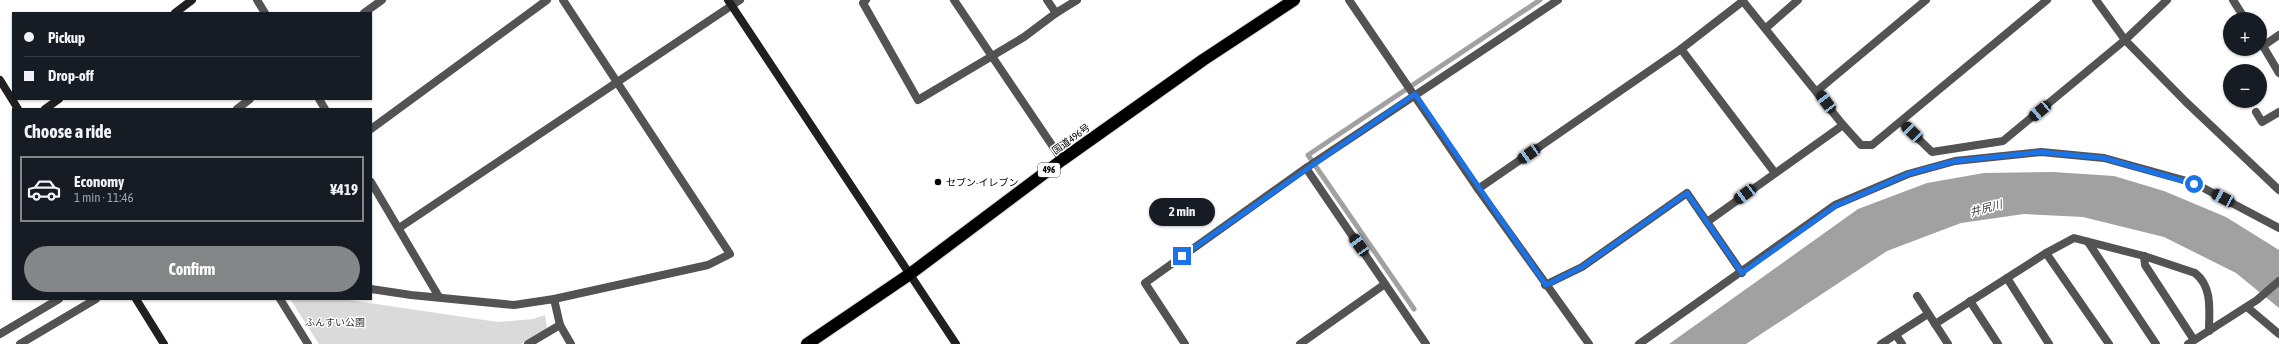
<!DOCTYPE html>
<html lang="en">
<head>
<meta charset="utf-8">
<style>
  body { margin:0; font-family:"Asap Condensed","Noto Sans JP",sans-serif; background:#20242c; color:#f1f3f6; height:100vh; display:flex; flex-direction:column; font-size:15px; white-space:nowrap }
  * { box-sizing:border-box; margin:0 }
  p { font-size:13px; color:#9ea1a6 }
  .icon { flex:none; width:22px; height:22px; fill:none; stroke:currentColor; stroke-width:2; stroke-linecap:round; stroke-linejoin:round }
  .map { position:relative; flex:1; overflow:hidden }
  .drawer { position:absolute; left:12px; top:108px; width:360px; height:192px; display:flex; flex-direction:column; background:#171b24; border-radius:0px; box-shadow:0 1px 3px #0004 }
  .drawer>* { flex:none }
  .banner { position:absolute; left:12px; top:12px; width:360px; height:88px; border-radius:0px; box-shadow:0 1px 3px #0004; display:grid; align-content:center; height:88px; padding:0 12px; background:#171b24 }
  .buttons { position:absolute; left:2223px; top:12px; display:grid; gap:8px }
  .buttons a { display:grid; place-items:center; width:44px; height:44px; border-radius:50%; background:#171b24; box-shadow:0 1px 3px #0004; font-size:20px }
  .end { position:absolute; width:18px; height:18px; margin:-9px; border:5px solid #1a73e8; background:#fff; box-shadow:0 0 0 2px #fff }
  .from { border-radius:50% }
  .bubble { position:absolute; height:28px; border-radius:14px; background:#171b24; box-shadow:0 1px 3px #0004; font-size:13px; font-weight:700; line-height:28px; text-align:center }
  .car { position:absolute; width:12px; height:24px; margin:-12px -6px; border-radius:5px; box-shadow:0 0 3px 1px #0007; background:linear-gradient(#222 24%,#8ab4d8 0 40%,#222 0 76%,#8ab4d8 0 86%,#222 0) }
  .banner b { display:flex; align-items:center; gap:14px; height:38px; font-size:15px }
  .banner b+b { border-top:1px solid #363941 }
  .banner i { width:10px; height:10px; background:#f1f3f6 }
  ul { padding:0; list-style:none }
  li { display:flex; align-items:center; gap:12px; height:66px; margin:0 8px 6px; padding:0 4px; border:2px solid transparent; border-radius:0px }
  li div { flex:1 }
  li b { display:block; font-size:15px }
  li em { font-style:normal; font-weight:700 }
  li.selected { border-color:#858687 }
  li>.icon { width:36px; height:36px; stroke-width:1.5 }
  h2 { padding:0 12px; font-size:18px; line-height:48px }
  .cta { display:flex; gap:8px; margin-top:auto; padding:8px 12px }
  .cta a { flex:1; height:46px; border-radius:24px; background:#858687; color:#fff; font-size:16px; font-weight:700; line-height:46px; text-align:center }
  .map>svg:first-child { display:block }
</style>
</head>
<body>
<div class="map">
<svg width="2279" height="344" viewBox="0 0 2279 344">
  <rect width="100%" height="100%" fill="#fff"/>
  <!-- green -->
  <path fill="#dadada" d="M290,299H342L498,322L533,319L545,315L547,328L521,344H319Z"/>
  <!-- water -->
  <path fill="#a1a1a1" d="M2053,172L2114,176L2164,191L2226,217L2279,250V308L2236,273L2164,237L2083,217L2024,214L1961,223L1887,251L1746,344H1669L1858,209L1927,183L1984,173Z"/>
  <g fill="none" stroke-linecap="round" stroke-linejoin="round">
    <!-- stream -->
    <path stroke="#a1a1a1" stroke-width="5" d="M1414,309L1308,155L1540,0"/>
    <!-- highway casing -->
    <g stroke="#dbdbdb" stroke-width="14">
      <path id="highway" d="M807,344L910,274L1062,160L1203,60L1294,0"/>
    </g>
    <!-- street -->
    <g stroke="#535353" stroke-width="8">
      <path d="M257,0L265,13"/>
      <path d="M866,0L863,3L918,100L1024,37L1056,13L1077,0"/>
      <path d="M954,0L1062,160"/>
      <path d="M1047,0L1056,13"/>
      <path d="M1349,0L1478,189L1589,344"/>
      <path d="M1742,0L1843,125L1861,145H1872L2047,0"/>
      <path d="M2096,0L2125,40L2186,102L2279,190"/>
      <path d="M2233,0L2245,19"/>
      <path d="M364,13L382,0"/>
      <path d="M1766,28L1798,0"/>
      <path d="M2260,41L2279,73"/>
      <path d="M2263,46L2279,35"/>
      <path d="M1681,49L1775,173"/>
      <path d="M1817,91L1926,0"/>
      <path d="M319,99L325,109"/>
      <path d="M237,109L250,99"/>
      <path d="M2256,112L2262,122L2279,112"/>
      <path d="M1901,122L1932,152L2003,141L2125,40L2167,0"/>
      <path d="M371,129L547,0"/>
      <path d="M1306,168L1426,344"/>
      <path d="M371,182L439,297"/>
      <path d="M1478,189L1681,49L1743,1"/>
      <path d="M1707,222L1843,125"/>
      <path d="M399,228L740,0"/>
      <path d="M2088,242L2156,344"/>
      <path d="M2046,253L2109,344"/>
      <path d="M2144,256L2145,265L2194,340"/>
      <path d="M2007,278L2049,344"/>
      <path d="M1545,285L1582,267L1687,193L1742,273"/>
      <path d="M371,289L411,295L514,305L554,299L560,325L571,344"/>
      <path d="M1917,296L1948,344"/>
      <path d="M280,299L308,344"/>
      <path d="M554,299L708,265L730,254L563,0"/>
      <path d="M1970,301L1998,344"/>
      <path d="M2247,307L2279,334"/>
      <path d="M1935,324L2046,253L2074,238L2144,256L2195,273C2213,287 2209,311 2209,331"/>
      <path d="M0,334L59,299"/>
      <path d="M1896,335L1902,344"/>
      <path d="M20,344L96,299"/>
      <path d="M528,344L560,325"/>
      <path d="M1185,344L1145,283L1306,168L1558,0"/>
      <path d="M1300,344L1385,284"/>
      <path d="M1639,344L1835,205L1908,174L1955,161L2041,152L2104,158L2194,183L2279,228"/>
      <path d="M1881,344L1928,314"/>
      <path d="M2188,344L2257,300L2279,281"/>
    </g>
    <!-- secondary -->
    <g stroke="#202020" stroke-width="8">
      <path d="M728,0L956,344"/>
      <path d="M175,13L192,0"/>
      <path d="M0,80L18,109"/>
      <path d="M45,109L59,99"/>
      <path d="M136,299L164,344"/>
    </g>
    <!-- highway -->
    <use href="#highway" stroke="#000" stroke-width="12"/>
  </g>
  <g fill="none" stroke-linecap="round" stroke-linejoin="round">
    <!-- route -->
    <path stroke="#1a73e8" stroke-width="5" d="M1182,256L1415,94L1546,285L1582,267L1687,193L1742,273L1835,206L1908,174L1955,161L2041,152L2104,158L2194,184"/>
  </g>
  <!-- markers -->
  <circle fill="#000" stroke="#fff" stroke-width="1.5" cx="938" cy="182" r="4"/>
  <g text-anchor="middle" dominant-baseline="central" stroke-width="3" stroke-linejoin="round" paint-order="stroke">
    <!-- shield labels -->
    <rect fill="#fff" stroke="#4c4c4c" stroke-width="1" x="1038" y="163" width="22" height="14" rx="3"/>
    <g font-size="9" font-weight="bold" fill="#000">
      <text x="1049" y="170">496</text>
    </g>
    <!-- street labels -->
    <g font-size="10" fill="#000" stroke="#fff">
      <text transform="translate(1071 139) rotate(-36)">国道496号</text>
    </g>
    <!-- poi labels -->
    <g font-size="10" fill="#000" stroke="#fff" text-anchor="start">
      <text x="946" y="182">セブン-イレブン</text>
    </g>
    <!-- park labels -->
    <g font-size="10" fill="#313131" stroke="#fff">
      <text x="335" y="322">ふんすい公園</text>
    </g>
    <!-- water labels -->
    <g font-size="11" font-style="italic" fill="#424242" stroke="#fff">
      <text transform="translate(1986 208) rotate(-15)">井尻川</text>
    </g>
  </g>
</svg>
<div class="buttons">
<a>+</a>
<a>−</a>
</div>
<i class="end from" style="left:2194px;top:184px"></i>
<i class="end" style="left:1182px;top:256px"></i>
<div class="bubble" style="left:1149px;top:198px;width:66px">2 min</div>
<i class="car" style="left:1826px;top:102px;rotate:323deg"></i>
<i class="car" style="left:2040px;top:111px;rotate:230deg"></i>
<i class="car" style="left:1912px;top:132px;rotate:314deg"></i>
<i class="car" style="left:1529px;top:154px;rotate:235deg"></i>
<i class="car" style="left:1745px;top:194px;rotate:233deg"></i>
<i class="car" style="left:2223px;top:198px;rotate:298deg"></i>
<i class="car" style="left:1359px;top:245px;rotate:325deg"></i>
<div class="banner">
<b><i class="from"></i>Pickup</b>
<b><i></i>Drop-off</b>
</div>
<section class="drawer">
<h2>Choose a ride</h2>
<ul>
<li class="selected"><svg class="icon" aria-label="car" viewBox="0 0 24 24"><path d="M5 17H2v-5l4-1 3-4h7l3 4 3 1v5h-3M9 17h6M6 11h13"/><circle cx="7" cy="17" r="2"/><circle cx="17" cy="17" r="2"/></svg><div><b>Economy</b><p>1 min · 11:46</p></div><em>¥419</em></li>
</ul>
<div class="cta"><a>Confirm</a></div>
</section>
</div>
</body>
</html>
